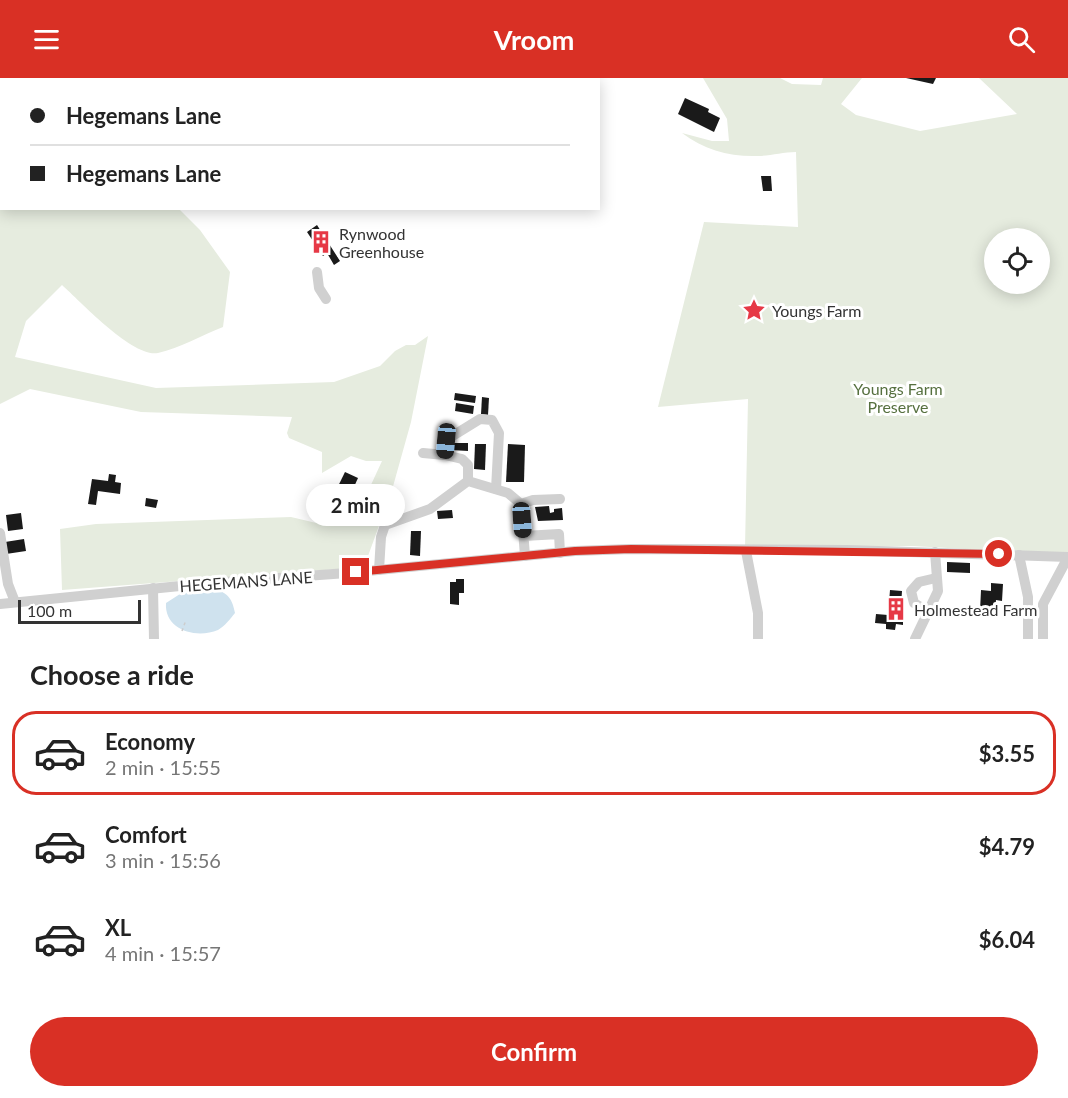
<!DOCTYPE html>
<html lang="en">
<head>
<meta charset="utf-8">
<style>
  body { margin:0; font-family:Lato,sans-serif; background:#f2f2f2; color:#222; height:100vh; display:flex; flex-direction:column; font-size:22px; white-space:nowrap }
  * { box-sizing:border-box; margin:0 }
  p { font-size:20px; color:#767676 }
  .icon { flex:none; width:33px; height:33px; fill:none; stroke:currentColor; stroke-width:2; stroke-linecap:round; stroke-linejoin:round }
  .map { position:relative; height:561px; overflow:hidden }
  .panel { display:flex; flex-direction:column; background:#fff; flex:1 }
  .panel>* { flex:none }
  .top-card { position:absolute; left:0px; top:0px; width:600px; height:132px; box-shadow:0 3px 15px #0003; display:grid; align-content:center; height:132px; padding:0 30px; background:#fff }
  .buttons { position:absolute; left:984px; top:150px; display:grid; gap:12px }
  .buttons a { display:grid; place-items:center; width:66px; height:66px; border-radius:50%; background:#fff; box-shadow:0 3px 15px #0003; font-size:30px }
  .scale { position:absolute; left:18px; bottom:15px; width:123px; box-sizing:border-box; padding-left:6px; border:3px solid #333; border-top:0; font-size:16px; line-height:21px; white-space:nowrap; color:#333; -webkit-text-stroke:4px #fff; paint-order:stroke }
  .end { position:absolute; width:27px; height:27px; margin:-14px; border:8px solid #d93025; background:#fff; box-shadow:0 0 0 3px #fff }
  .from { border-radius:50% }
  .bubble { position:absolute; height:42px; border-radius:21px; background:#fff; box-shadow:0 3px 15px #0003; font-size:20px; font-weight:700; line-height:42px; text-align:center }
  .car { position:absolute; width:18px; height:36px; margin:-18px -9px; border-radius:8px; box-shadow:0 0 4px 2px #0007; background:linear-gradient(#222 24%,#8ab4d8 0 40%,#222 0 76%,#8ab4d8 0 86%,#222 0) }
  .top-card b { display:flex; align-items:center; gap:21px; height:57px; font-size:22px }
  .top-card b+b { border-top:2px solid #e0e0e0 }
  .top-card i { width:15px; height:15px; background:#222 }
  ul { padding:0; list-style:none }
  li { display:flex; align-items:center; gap:18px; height:84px; margin:0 12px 9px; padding:0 18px; border:3px solid transparent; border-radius:24px }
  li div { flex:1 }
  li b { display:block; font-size:22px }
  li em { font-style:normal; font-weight:700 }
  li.current { border-color:#d93025 }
  li>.icon { width:54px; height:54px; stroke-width:1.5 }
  h2 { padding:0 30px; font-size:27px; line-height:72px }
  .action { display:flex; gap:12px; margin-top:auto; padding:12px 30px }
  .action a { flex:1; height:69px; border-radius:36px; background:#d93025; color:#fff; font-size:24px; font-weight:700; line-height:69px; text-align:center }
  header { display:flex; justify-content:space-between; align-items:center; height:78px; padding:0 30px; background:#d93025; color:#fff; font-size:27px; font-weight:700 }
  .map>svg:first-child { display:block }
</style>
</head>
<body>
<header><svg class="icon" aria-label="menu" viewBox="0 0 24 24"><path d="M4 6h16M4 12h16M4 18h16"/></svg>Vroom<svg class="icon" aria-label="search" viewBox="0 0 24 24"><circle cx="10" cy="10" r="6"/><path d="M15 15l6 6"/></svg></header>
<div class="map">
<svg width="1068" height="561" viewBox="0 0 1068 561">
  <rect width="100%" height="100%" fill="#fff"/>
  <!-- green -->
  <g fill="#e6ecdf" fill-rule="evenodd">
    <path d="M0,0H154L2,2V130L179,131L200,152L230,194L223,249C202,257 180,270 158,275C133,280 81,224 62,207L26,243L15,279L156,310L334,304L380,288L395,273L406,267H415L428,258L411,344L392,412L364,489L62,512L60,451L96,446L291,439L329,448L346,441L370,409L382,383H366L351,378L322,395V374L289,360L287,355L292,339L141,334L30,311L0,326Z"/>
    <path d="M255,0H542L256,2Z"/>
    <path d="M703,0H780L792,6L821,7L823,0H862L841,26L856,37L920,53L1017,36L979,0H1068V477L913,468L745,470L748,321L658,329L704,144L798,149L796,74C783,74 770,78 758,78C730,79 704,72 682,55L712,63H729L727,41ZM994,160H1040V206H994Z"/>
  </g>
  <!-- water -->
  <path fill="#cfe2ee" d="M208,511C225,512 232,518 235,535C230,541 225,548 218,552C196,561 164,552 166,525L180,516Z"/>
  <!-- building -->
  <g fill="#1a1a1a">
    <path d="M906,0H936L933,6Z"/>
    <path d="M685,20L709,31L708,34L720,40L714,54L678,36Z"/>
    <path d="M761,98H771L772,113H763Z"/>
    <path d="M317,147L340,183L334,187L327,175L323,178L307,154Z"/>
    <path d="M455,315L476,318L475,325L454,322Z"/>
    <path d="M482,319L489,320L488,337L481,336Z"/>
    <path d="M456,325L474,328L473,336L455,333Z"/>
    <path d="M451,365H468V373L451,372Z"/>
    <path d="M475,366H486L485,392L474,391Z"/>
    <path d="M508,366L525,367L524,404H506Z"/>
    <path d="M345,394L358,400L339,442L325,435Z"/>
    <path d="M109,396L116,397L115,404L121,405L120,416L98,413L96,427L88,426L92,401L108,403Z"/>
    <path d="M146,420L158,422L156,430L145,428Z"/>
    <path d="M549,428L550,435L554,434V431L562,430L563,442L538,443L535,429Z"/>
    <path d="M452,432L453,440L438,441L437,433Z"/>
    <path d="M21,435L23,451L8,453L6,437Z"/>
    <path d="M411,453H421L420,478L410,477Z"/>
    <path d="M24,461L26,473L6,476L5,464Z"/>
    <path d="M947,484L970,485V495L947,494Z"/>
    <path d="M456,501H464V515H459V527L450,526V504H456Z"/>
    <path d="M991,505L1003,506L1002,523L996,522L995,534L980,533L981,512L991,513Z"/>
    <path d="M890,512L902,513L901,528H905L904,534H897L896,540L903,541V547L896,546L895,552L886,551V546L875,545L876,536L888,537Z"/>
  </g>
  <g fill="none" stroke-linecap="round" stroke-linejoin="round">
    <!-- path -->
    <path stroke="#cdcdcd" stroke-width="1.5" stroke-dasharray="3 3" stroke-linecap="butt" d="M182,553L186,542"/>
    <!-- minor -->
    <g stroke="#d0d0d0" stroke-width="10">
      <path d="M317,194L319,210L326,221"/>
      <path d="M423,375L445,377"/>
      <path d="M468,403V387L462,381L445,377L446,362L480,341L492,342L499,355L496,411"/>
      <path d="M521,426L533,422L560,421"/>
      <path d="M0,455L8,506L15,524"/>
      <path d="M524,458L559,456L560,475"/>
      <path d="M746,473L758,535V561"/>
      <path d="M1019,477L1028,519V561"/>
      <path d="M379,492L381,459L385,447L430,431L468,403L508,415L521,426L525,478"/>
      <path d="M153,510L154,561"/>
      <path d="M0,526L210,505L347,495L575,473L631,471L847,472L1068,479"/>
      <path d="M930,531H924L914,525L911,513L919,504L936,500"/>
      <path d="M915,561L938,513L935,474"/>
      <path d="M1043,561V526L1068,479"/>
    </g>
  </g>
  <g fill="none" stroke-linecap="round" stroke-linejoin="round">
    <!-- route -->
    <path stroke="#d93025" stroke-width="8" d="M356,494L575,473L631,471L999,476"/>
  </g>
  <!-- icons -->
  <defs>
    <g id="building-bare" transform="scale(1.8)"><path d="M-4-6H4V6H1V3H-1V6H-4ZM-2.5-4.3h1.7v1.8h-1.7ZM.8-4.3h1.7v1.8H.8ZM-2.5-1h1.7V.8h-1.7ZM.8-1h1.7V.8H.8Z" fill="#e63946" stroke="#fff" stroke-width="2.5" paint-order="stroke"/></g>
    <g id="sight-bare" transform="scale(1.8)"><path d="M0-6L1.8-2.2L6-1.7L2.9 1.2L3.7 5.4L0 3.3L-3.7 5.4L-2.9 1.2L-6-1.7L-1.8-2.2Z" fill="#e63946" stroke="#fff" stroke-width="2.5" paint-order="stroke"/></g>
  </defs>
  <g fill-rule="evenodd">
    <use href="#building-bare" x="321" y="164"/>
    <use href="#sight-bare" x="754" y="232"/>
    <use href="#building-bare" x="896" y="531"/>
  </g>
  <g text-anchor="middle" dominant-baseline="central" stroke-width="6" stroke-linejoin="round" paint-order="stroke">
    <!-- poi labels -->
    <g font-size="16" fill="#333" stroke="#fff" text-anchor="start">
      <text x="339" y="155">Rynwood<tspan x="339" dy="18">Greenhouse</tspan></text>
      <text x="772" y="232">Youngs Farm</text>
      <text x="914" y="531">Holmestead Farm</text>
    </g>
    <!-- park labels -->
    <g font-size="16" fill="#56703f" stroke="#fff">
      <text x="898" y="310">Youngs Farm<tspan x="898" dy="18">Preserve</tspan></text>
    </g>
    <!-- street labels -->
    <g font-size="16" fill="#333" stroke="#fff">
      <text transform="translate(246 503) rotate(-4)">HEGEMANS LANE</text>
    </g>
  </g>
</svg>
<div class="buttons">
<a><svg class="icon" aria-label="locate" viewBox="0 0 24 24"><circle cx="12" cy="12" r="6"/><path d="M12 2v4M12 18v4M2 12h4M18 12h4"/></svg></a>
</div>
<div class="scale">100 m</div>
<i class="end from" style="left:999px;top:476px"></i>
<i class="end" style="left:356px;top:494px"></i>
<div class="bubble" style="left:306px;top:406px;width:99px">2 min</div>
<i class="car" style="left:446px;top:363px;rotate:185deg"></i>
<i class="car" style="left:522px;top:442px;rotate:176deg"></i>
<div class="top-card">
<b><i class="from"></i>Hegemans Lane</b>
<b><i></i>Hegemans Lane</b>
</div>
</div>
<section class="panel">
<h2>Choose a ride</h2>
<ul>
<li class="current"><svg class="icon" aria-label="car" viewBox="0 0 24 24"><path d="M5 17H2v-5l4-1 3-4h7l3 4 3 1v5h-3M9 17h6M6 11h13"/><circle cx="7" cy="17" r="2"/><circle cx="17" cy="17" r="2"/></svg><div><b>Economy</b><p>2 min · 15:55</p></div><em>$3.55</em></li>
<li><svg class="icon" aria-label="car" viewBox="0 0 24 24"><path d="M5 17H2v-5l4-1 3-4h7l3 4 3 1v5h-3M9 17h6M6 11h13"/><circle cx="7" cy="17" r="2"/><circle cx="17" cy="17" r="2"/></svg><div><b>Comfort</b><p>3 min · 15:56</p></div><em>$4.79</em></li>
<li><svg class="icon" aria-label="car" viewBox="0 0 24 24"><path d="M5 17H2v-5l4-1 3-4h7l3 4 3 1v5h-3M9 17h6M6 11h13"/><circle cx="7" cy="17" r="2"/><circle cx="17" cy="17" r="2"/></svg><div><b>XL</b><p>4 min · 15:57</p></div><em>$6.04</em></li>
</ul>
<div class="action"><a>Confirm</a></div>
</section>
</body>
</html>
